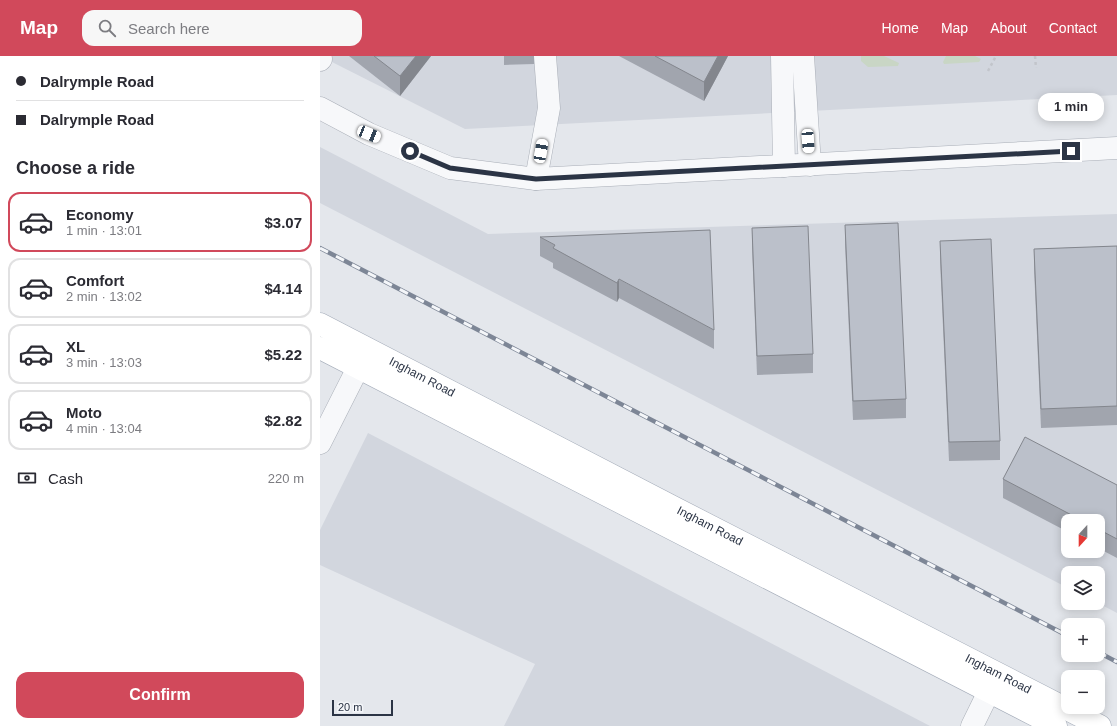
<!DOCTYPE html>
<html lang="en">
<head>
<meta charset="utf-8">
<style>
  body { margin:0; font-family:Helvetica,sans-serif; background:#f7f7f7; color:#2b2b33; height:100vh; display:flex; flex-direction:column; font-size:15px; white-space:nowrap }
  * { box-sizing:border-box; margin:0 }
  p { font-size:13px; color:#7c7c81 }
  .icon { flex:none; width:22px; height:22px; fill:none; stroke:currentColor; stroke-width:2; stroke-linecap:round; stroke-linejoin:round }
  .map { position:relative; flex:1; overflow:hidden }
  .sheet { display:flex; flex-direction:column; background:#fff; width:320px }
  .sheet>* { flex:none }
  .hud { display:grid; align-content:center; height:88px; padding:0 16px; background:#fff }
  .needle { width:26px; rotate:201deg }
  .controls { position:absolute; left:741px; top:458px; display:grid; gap:8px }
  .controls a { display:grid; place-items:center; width:44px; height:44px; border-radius:8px; background:#fff; box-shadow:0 2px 10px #0003; font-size:20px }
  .scale { position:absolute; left:12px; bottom:10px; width:61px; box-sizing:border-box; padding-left:4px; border:2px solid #2b3445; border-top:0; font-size:11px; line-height:14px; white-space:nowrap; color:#2b3445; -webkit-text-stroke:3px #f4f6f9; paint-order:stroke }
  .end { position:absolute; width:18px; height:18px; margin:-9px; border:5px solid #2b3445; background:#fff; box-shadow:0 0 0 2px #fff }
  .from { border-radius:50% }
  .bubble { position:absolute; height:28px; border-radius:12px; background:#fff; box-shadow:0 2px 10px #0003; font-size:13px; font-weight:700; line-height:28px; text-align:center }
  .car { position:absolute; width:12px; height:24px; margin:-12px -6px; border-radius:5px; box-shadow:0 0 3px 1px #0007; background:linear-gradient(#fff 24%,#345 0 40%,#fff 0 76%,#345 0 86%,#fff 0) }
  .hud b { display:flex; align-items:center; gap:14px; height:38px; font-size:15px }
  .hud b+b { border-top:1px solid #e1e1e2 }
  .hud i { width:10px; height:10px; background:#2b2b33 }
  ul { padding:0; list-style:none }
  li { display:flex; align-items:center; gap:12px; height:60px; margin:0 8px 6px; padding:0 8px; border:2px solid #e1e1e2; border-radius:12px }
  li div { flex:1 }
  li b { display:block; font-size:15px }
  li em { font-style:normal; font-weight:700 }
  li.current { border-color:#d1495b }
  li>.icon { width:36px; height:36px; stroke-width:1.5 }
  h2 { padding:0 16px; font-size:18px; line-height:48px }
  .pay { display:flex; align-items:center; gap:10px; height:44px; padding:0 16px; font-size:15px }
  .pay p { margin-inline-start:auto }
  .button { display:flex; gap:8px; margin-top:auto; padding:8px 16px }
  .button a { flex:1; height:46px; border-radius:12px; background:#d1495b; color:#fff; font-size:16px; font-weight:700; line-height:46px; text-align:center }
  header { display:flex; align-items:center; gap:24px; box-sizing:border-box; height:56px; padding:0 20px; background:#d1495b; color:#fff }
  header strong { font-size:19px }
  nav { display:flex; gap:22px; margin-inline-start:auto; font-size:14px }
  .search { width:280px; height:36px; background:#f7f7f7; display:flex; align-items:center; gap:10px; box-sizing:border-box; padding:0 14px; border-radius:12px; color:#7c7c81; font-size:15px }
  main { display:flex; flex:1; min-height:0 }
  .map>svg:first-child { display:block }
</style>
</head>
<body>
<header>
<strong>Map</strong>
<div class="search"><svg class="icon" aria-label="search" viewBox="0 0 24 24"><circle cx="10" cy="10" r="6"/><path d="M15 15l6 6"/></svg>Search here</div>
<nav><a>Home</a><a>Map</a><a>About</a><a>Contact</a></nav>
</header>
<main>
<section class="sheet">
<div class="hud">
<b><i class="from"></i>Dalrymple Road</b>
<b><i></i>Dalrymple Road</b>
</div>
<h2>Choose a ride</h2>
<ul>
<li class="current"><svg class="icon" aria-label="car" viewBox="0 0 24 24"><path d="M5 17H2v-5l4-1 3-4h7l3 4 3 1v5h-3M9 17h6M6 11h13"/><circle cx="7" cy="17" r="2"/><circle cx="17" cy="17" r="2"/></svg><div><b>Economy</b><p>1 min · 13:01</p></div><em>$3.07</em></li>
<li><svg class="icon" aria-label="car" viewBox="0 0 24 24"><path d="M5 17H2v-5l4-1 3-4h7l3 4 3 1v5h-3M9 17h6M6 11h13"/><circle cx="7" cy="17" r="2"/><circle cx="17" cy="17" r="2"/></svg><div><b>Comfort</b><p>2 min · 13:02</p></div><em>$4.14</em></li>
<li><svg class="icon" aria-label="car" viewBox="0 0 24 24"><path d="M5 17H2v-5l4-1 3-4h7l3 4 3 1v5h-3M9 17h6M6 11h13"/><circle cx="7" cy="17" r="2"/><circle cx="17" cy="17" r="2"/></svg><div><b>XL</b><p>3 min · 13:03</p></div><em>$5.22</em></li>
<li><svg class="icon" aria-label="car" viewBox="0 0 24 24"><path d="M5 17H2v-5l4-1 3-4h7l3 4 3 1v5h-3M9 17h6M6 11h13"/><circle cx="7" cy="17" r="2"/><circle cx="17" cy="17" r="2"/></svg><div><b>Moto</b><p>4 min · 13:04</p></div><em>$2.82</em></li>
</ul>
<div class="pay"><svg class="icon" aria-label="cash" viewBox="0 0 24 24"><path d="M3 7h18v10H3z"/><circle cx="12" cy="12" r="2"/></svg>Cash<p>220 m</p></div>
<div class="button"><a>Confirm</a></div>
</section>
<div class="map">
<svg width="797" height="670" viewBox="0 0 797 670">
  <rect width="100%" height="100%" fill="#e4e7ec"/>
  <!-- built -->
  <g fill="#d2d6de" fill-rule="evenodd">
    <path d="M0,0H797V39L145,73Z"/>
    <path d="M0,91L168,178L797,158V557L778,547V517H748V532L0,147ZM748,465H778V495H748Z"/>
    <path d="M48,377L610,670H184L215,608L0,509V474Z"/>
  </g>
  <!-- green -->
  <g fill="#c9d6c5">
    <path d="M564,0L579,7L578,10L548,11L541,5V0Z"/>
    <path d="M626,0H655L661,3L659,6L624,8L623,6Z"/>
  </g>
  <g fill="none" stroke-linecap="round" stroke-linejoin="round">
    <!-- minor casing -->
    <g stroke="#a9aeb7" stroke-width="23">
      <g id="minor">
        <path d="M462,0L464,110"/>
        <path d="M483,0L490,109"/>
        <path d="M0,4L1,3"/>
        <path d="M0,52L49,78L130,112L216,123L797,92"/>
        <path d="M216,123L229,52L225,0"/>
        <path d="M0,387L46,296"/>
        <path d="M652,670L677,619"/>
      </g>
    </g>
    <!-- major casing -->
    <g stroke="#a3abb8" stroke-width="23">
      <g id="major">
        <path id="s1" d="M0,268L355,452L780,670"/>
        <path d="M0,292L736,670"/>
      </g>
    </g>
    <!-- path -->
    <g stroke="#c2c5cb" stroke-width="2.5" stroke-dasharray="3 3" stroke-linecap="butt">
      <path d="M715,0L716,12"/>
      <path d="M668,15L676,0"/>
    </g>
    <!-- minor -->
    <use href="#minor" stroke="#f7f8fa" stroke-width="22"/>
    <!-- major -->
    <use href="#major" stroke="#fff" stroke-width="22"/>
    <!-- rail casing -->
    <g stroke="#7d8696" stroke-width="4.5">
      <g id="rail">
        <path d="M0,192L748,580"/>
        <path d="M778,596L797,606"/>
      </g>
    </g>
    <!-- rail -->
    <use href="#rail" stroke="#f4f6f9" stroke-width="3" stroke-dasharray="9" stroke-linecap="butt"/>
  </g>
  <!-- wall -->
  <g fill="#a1a5ae">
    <path d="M29,0H111L80,40Z"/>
    <path d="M184,0H214V8L184,9Z"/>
    <path d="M299,0H408L384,45Z"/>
    <path d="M525,169L586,343V362L533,364L525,188Z"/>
    <path d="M432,172L493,298V317L437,319L432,191Z"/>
    <path d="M220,181L394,274V293L299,242L297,246L233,212V207L220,200Z"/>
    <path d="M620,185L680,385V404L629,405L620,204Z"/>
    <path d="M797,190V369L721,372L714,212V193Z"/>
    <path d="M683,423L797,429V502L778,492V465H748V476L683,442Z"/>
  </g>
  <!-- shaded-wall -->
  <g fill="#83868d">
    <path d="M96,0H111L80,40V20Z"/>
    <path d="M398,0H408L384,45V26Z"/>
    <path d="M299,223V242L297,246V227Z"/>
  </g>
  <!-- building -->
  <g fill="#bbc0ca" stroke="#83868d">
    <path d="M54,0H96L80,20Z"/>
    <path d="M335,0H398L384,26Z"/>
    <path d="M578,167L586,343L533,345L525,169Z"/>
    <path d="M488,170L493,298L437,300L432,172Z"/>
    <path d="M390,174L394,274L299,223L297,227L233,192L235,189L220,181Z"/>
    <path d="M671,183L680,385L629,386L620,185Z"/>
    <path d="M797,190V350L721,353L714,193Z"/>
    <path d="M705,381L797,429V483L778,473V465H763L683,423Z"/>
  </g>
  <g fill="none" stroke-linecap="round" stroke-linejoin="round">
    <!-- route -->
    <path stroke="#2b3445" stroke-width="5" d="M90,95L130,112L216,123L751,95"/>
  </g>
  <g text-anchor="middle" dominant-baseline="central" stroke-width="3.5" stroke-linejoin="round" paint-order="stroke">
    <!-- street labels -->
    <g font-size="12" fill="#2b3445" stroke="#f4f6f9">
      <text stroke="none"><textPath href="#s1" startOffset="115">Ingham Road</textPath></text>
      <text stroke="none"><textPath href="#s1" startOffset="439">Ingham Road</textPath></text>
      <text stroke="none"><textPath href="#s1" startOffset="763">Ingham Road</textPath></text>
    </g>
  </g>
</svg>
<div class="controls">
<a><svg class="needle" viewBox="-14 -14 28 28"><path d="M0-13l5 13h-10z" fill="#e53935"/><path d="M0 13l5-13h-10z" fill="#7c7c81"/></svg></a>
<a><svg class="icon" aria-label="layers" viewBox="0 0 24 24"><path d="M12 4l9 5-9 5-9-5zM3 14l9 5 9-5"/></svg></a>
<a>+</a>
<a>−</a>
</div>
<div class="scale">20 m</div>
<i class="end from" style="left:90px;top:95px"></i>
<i class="end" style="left:751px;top:95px"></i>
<div class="bubble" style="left:718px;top:37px;width:66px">1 min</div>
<i class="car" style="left:49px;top:78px;rotate:112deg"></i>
<i class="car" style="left:488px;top:85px;rotate:176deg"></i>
<i class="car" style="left:221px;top:95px;rotate:10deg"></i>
</div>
</main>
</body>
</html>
